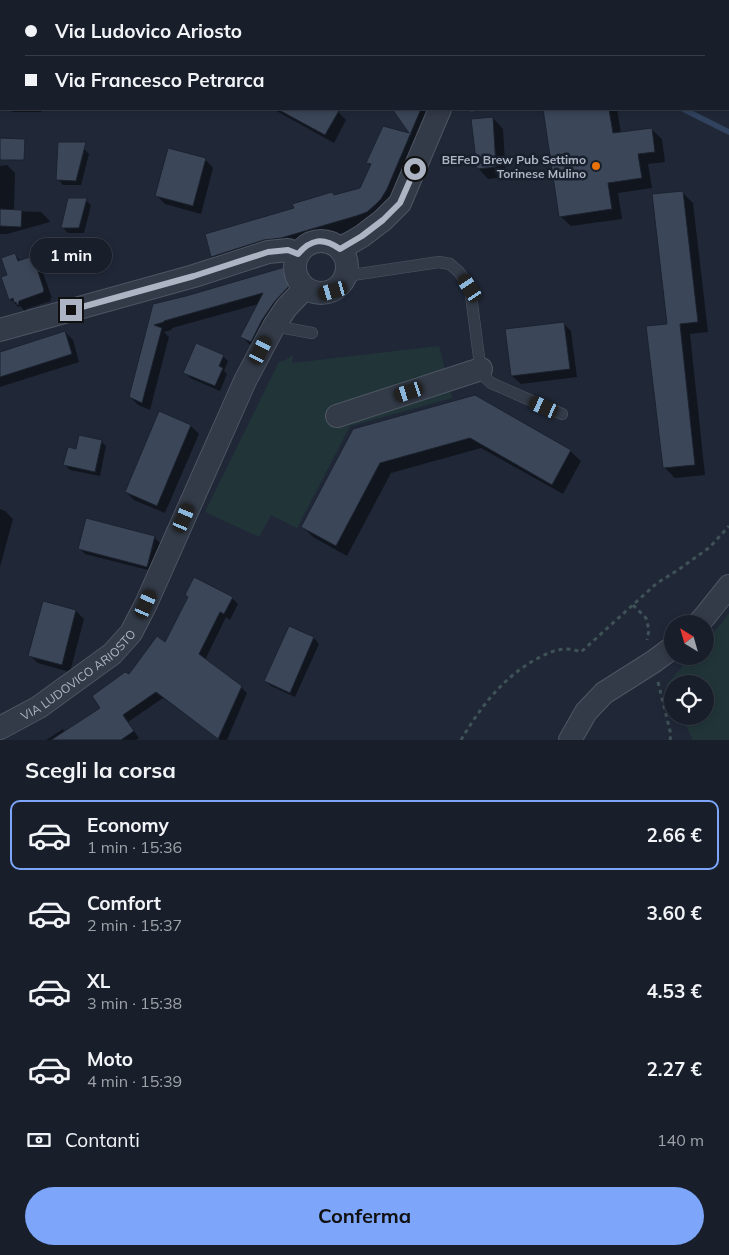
<!DOCTYPE html>
<html lang="it">
<head>
<meta charset="utf-8">
<style>
  body { margin:0; font-family:Mulish,sans-serif; background:#212732; color:#f1f3f6; height:100vh; display:flex; flex-direction:column; font-size:19px; white-space:nowrap }
  * { box-sizing:border-box; margin:0 }
  p { font-size:16px; color:#9fa2a8 }
  .icon { flex:none; width:28px; height:28px; fill:none; stroke:currentColor; stroke-width:2; stroke-linecap:round; stroke-linejoin:round }
  .map { position:relative; height:740px; overflow:hidden }
  .panel { display:flex; flex-direction:column; background:#181e2a; flex:1 }
  .panel>* { flex:none }
  .top-card { position:absolute; left:0px; top:0px; width:730px; height:110px; box-shadow:0 2px 8px #0003,0 0 0 1px #363c47; display:grid; align-content:center; height:110px; padding:0 25px; background:#181e2a }
  .needle { width:32px; rotate:323deg }
  .fabs { position:absolute; left:664px; top:615px; display:grid; gap:10px }
  .fabs a { display:grid; place-items:center; width:50px; height:50px; border-radius:50%; background:#181e2a; box-shadow:0 2px 8px #0003,0 0 0 1px #363c47; font-size:25px }
  .end { position:absolute; width:22px; height:22px; margin:-11px; border:6px solid #adb5c5; background:#111; box-shadow:0 0 0 2px #111 }
  .from { border-radius:50% }
  .bubble { position:absolute; height:35px; border-radius:18px; background:#181e2a; box-shadow:0 2px 8px #0003,0 0 0 1px #363c47; font-size:16px; font-weight:700; line-height:35px; text-align:center }
  .car { position:absolute; width:15px; height:30px; margin:-15px -8px; border-radius:6px; box-shadow:0 0 4px 1px #0007; background:linear-gradient(#222 24%,#8ab4d8 0 40%,#222 0 76%,#8ab4d8 0 86%,#222 0) }
  .top-card b { display:flex; align-items:center; gap:18px; height:48px; font-size:19px }
  .top-card b+b { border-top:1px solid #363c47 }
  .top-card i { width:12px; height:12px; background:#f1f3f6 }
  ul { padding:0; list-style:none }
  li { display:flex; align-items:center; gap:15px; height:70px; margin:0 10px 8px; padding:0 15px; border:2px solid transparent; border-radius:10px }
  li div { flex:1 }
  li b { display:block; font-size:19px }
  li em { font-style:normal; font-weight:700 }
  li.current { border-color:#7da6fb }
  li>.icon { width:45px; height:45px; stroke-width:1.5 }
  h2 { padding:0 25px; font-size:22px; line-height:60px }
  .pay { display:flex; align-items:center; gap:12px; height:55px; padding:0 25px; font-size:19px }
  .pay p { margin-inline-start:auto }
  .action { display:flex; gap:10px; margin-top:auto; padding:10px 25px }
  .action a { flex:1; height:58px; border-radius:30px; background:#7da6fb; color:#111; font-size:20px; font-weight:700; line-height:58px; text-align:center }
  .map>svg:first-child { display:block }
</style>
</head>
<body>
<div class="map">
<svg width="729" height="740" viewBox="0 0 729 740">
  <rect width="100%" height="100%" fill="#202838"/>
  <!-- green -->
  <g fill="#213539">
    <path d="M439,346L452,398L350,426L297,528L271,515L259,537L205,512L279,362L284,361L293,355L292,363Z"/>
    <path d="M729,613V740H693L681,716H705V684H672V699L666,685L692,656H705V642L722,623Z"/>
  </g>
  <!-- shadow -->
  <g fill="#0007">
    <path d="M210,0H255V1H211Z"/>
    <path d="M433,0H461V1H432Z"/>
    <path d="M716,0H729V28V1H716Z"/>
    <path d="M10,109H41V112H13Z"/>
    <path d="M273,109H332L338,112L346,120L334,143Z"/>
    <path d="M394,109H429L431,119L378,222L292,248L223,267L212,256L335,196L361,189L371,166L368,162L384,128L412,135Z"/>
    <path d="M545,109H617L621,133L651,129L662,139L665,162L648,164L652,188L618,193L622,219L571,226L560,216Z"/>
    <path d="M493,118L503,129L506,177L488,179L478,168Z"/>
    <path d="M84,149L89,154L81,185H63L58,179L59,154Z"/>
    <path d="M204,158L213,168L201,214L165,204L157,196Z"/>
    <path d="M7,165L15,173L14,211L41,212L49,220L50,222L7,234H0V166Z"/>
    <path d="M682,192L693,203L708,332L690,334L705,475L675,478L665,468L668,325Z"/>
    <path d="M86,200L91,205L84,233H68L62,227Z"/>
    <path d="M15,255L21,261L32,257L40,265L52,298L50,299L51,301L26,309V312L20,306L18,307L10,299L8,276Z"/>
    <path d="M285,268L293,276L298,292L259,349L249,344L242,336L259,304L172,328L171,330L164,332L169,337L150,410L138,405L130,397L154,305Z"/>
    <path d="M563,323L571,331L577,377L521,384L512,376Z"/>
    <path d="M65,332L73,340L79,362L0,387V353Z"/>
    <path d="M223,356L228,361L224,371L227,374L220,391L190,378L185,372Z"/>
    <path d="M475,396L570,451L581,461L563,494L481,448L391,473L347,556L313,537L303,527L354,430Z"/>
    <path d="M160,413L191,426L199,434L165,513L134,500L126,492Z"/>
    <path d="M101,441L106,446L100,476L70,470L65,465Z"/>
    <path d="M0,509L5,511L13,519L0,567Z"/>
    <path d="M154,537L160,543L152,571L85,554L79,548Z"/>
    <path d="M232,598L238,604L230,620L226,617L205,660L241,687L247,693L227,740H220L163,698L128,722L139,738L136,740H46L63,729L65,732L102,708L129,676L165,644Z"/>
    <path d="M44,603L76,611L84,619L70,672L38,663L29,655Z"/>
    <path d="M289,628L314,638L319,644L295,697L271,686L265,681Z"/>
  </g>
  <g fill="none" stroke-linecap="round" stroke-linejoin="round">
    <!-- stream -->
    <g stroke="#324360" stroke-width="5.5">
      <path d="M645,1L646,0"/>
      <path d="M683,109L729,132"/>
    </g>
  </g>
  <!-- building -->
  <g fill="#3b4658" stroke="#1b222f">
    <path d="M277,109H340L325,135Z"/>
    <path d="M392,109H421L387,189L381,199L375,205L367,212L356,216L281,238L264,240L211,257L205,234L294,208L292,204L332,192L334,195L360,188L371,164L366,163L383,126L409,133Z"/>
    <path d="M543,109H609L613,133L652,128L655,152L638,154L642,178L608,183L612,209L559,217Z"/>
    <path d="M493,117L496,167L477,169L471,119Z"/>
    <path d="M0,138L25,139L24,160H0Z"/>
    <path d="M58,142H86L76,181L56,180Z"/>
    <path d="M168,148L206,158L193,206L155,196Z"/>
    <path d="M683,191L698,322L680,324L695,465L663,468L646,326L667,324L652,194Z"/>
    <path d="M68,198H87L79,228H61Z"/>
    <path d="M0,209L22,210L21,227L0,226Z"/>
    <path d="M15,253L18,261L33,256L44,290L43,291L44,292L19,301L18,305H17L16,302L14,303L13,298L9,300L1,277L7,275L1,258Z"/>
    <path d="M285,267L291,284L275,301L262,320L251,342L240,337L263,293L164,321V322L154,325L162,328L142,403L129,397L153,304L186,296Z"/>
    <path d="M564,322L570,369L511,376L505,329Z"/>
    <path d="M65,331L72,354L0,377V352Z"/>
    <path d="M196,343L224,355L219,366L223,368L215,386L183,373Z"/>
    <path d="M475,395L571,450L552,485L470,438L380,463L336,546L301,527L353,429Z"/>
    <path d="M159,411L191,425L157,506L125,492Z"/>
    <path d="M79,435L102,440L95,472L63,465L68,447L76,449Z"/>
    <path d="M86,518L155,536L147,567L78,549Z"/>
    <path d="M194,577L233,597L224,614L220,612L199,654L242,686L218,739L156,692L123,715L134,731L121,740H51L100,708L92,696L125,672L129,674L157,636L165,642L188,597L185,595Z"/>
    <path d="M43,601L76,610L62,665L28,656Z"/>
    <path d="M289,626L314,637L290,693L264,681Z"/>
  </g>
  <g fill="none" stroke-linecap="round" stroke-linejoin="round">
    <!-- lane casing -->
    <g stroke="#4e5563" stroke-width="12">
      <g id="lane">
        <path d="M346,276L439,262L450,264L459,272L470,288L480,365L483,375L491,383L562,414"/>
        <path d="M274,326L312,333"/>
      </g>
    </g>
    <!-- street casing -->
    <g stroke="#4e5563" stroke-width="24">
      <g id="street">
        <path d="M482,1V0"/>
        <circle cx="321" cy="267" r="26"/>
        <path d="M340,249L362,236L383,220L400,203L440,109"/>
        <path d="M0,330L194,276L268,252L288,250L298,254"/>
        <path d="M337,416L481,369"/>
        <path d="M698,624L706,615L729,586"/>
        <path id="s1" d="M0,728L39,707L112,654L131,633L146,604L245,381L274,326L286,308L305,288"/>
        <path d="M570,740L586,712L604,693L653,662L672,648"/>
      </g>
    </g>
    <!-- path -->
    <g stroke="#3f5257" stroke-width="3" stroke-dasharray="4 4" stroke-linecap="butt">
      <path d="M470,110L481,109"/>
      <path d="M633,605L646,618L649,630L647,640"/>
      <path d="M658,682L671,735L670,740"/>
      <path d="M461,740C481,706 505,675 540,657C554,650 566,646 581,652L657,583L678,570L710,547L729,526"/>
    </g>
    <!-- lane -->
    <use href="#lane" stroke="#333b48" stroke-width="11"/>
    <!-- street -->
    <use href="#street" stroke="#333b48" stroke-width="22"/>
  </g>
  <g fill="none" stroke-linecap="round" stroke-linejoin="round">
    <!-- route -->
    <path stroke="#adb5c5" stroke-width="6" d="M71,310L194,276L268,252L288,250L298,254C311,239 323,237 340,249L362,236L383,220L400,203L415,169"/>
  </g>
  <!-- markers -->
  <circle fill="#e8710a" stroke="#19202d" stroke-width="2" cx="596" cy="166" r="5"/>
  <g text-anchor="middle" dominant-baseline="central" stroke-width="5" stroke-linejoin="round" paint-order="stroke">
    <!-- poi labels -->
    <g font-size="12" font-weight="bold" fill="#adb5c5" stroke="#19202d" text-anchor="end">
      <text x="586" y="159">BEFeD Brew Pub Settimo<tspan x="586" dy="14">Torinese Mulino</tspan></text>
    </g>
    <!-- street labels -->
    <g font-size="12" fill="#adb5c5" stroke="#19202d">
      <text stroke="none"><textPath href="#s1" startOffset="95">VIA LUDOVICO ARIOSTO</textPath></text>
    </g>
  </g>
</svg>
<div class="fabs">
<a><svg class="needle" viewBox="-14 -14 28 28"><path d="M0-13l5 13h-10z" fill="#e53935"/><path d="M0 13l5-13h-10z" fill="#9fa2a8"/></svg></a>
<a><svg class="icon" aria-label="locate" viewBox="0 0 24 24"><circle cx="12" cy="12" r="6"/><path d="M12 2v4M12 18v4M2 12h4M18 12h4"/></svg></a>
</div>
<i class="end from" style="left:415px;top:169px"></i>
<i class="end" style="left:71px;top:310px"></i>
<div class="bubble" style="left:30px;top:238px;width:82px">1 min</div>
<i class="car" style="left:470px;top:288px;rotate:327deg"></i>
<i class="car" style="left:333px;top:291px;rotate:254deg"></i>
<i class="car" style="left:261px;top:350px;rotate:27deg"></i>
<i class="car" style="left:409px;top:392px;rotate:252deg"></i>
<i class="car" style="left:544px;top:407px;rotate:294deg"></i>
<i class="car" style="left:184px;top:518px;rotate:23deg"></i>
<i class="car" style="left:146px;top:604px;rotate:24deg"></i>
<div class="top-card">
<b><i class="from"></i>Via Ludovico Ariosto</b>
<b><i></i>Via Francesco Petrarca</b>
</div>
</div>
<section class="panel">
<h2>Scegli la corsa</h2>
<ul>
<li class="current"><svg class="icon" aria-label="car" viewBox="0 0 24 24"><path d="M5 17H2v-5l4-1 3-4h7l3 4 3 1v5h-3M9 17h6M6 11h13"/><circle cx="7" cy="17" r="2"/><circle cx="17" cy="17" r="2"/></svg><div><b>Economy</b><p>1 min · 15:36</p></div><em>2.66 €</em></li>
<li><svg class="icon" aria-label="car" viewBox="0 0 24 24"><path d="M5 17H2v-5l4-1 3-4h7l3 4 3 1v5h-3M9 17h6M6 11h13"/><circle cx="7" cy="17" r="2"/><circle cx="17" cy="17" r="2"/></svg><div><b>Comfort</b><p>2 min · 15:37</p></div><em>3.60 €</em></li>
<li><svg class="icon" aria-label="car" viewBox="0 0 24 24"><path d="M5 17H2v-5l4-1 3-4h7l3 4 3 1v5h-3M9 17h6M6 11h13"/><circle cx="7" cy="17" r="2"/><circle cx="17" cy="17" r="2"/></svg><div><b>XL</b><p>3 min · 15:38</p></div><em>4.53 €</em></li>
<li><svg class="icon" aria-label="car" viewBox="0 0 24 24"><path d="M5 17H2v-5l4-1 3-4h7l3 4 3 1v5h-3M9 17h6M6 11h13"/><circle cx="7" cy="17" r="2"/><circle cx="17" cy="17" r="2"/></svg><div><b>Moto</b><p>4 min · 15:39</p></div><em>2.27 €</em></li>
</ul>
<div class="pay"><svg class="icon" aria-label="cash" viewBox="0 0 24 24"><path d="M3 7h18v10H3z"/><circle cx="12" cy="12" r="2"/></svg>Contanti<p>140 m</p></div>
<div class="action"><a>Conferma</a></div>
</section>
</body>
</html>
